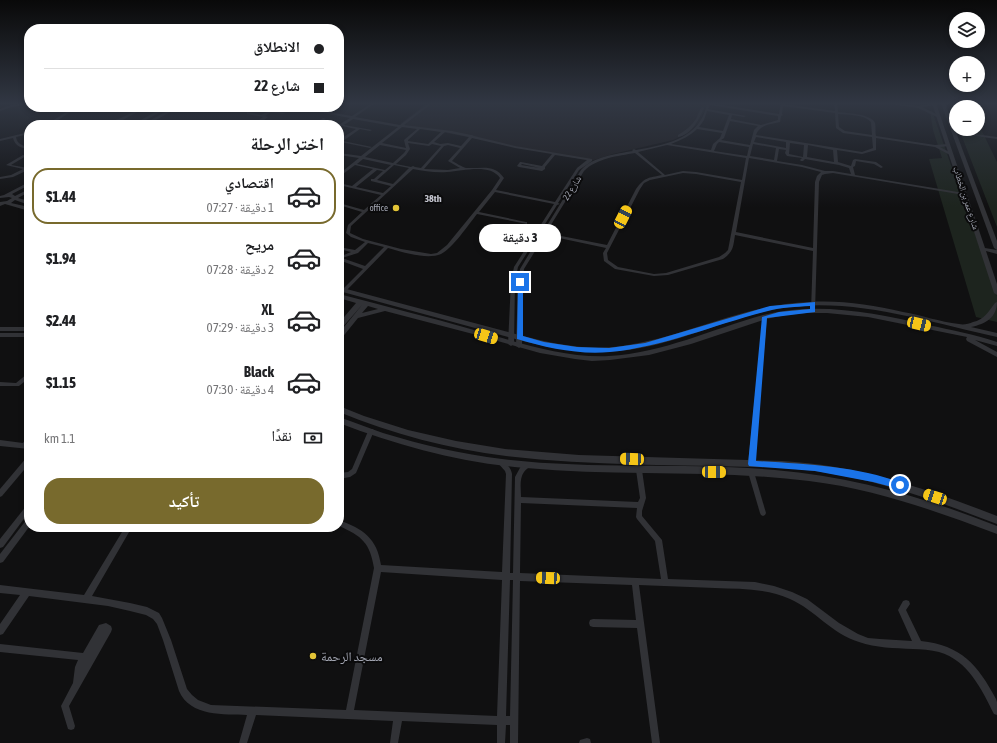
<!DOCTYPE html>
<html lang="ar">
<head>
<meta charset="utf-8">
<style>
  body { margin:0; font-family:"Asap Condensed","Noto Naskh Arabic",sans-serif; background:#f6f6f6; color:#202124; direction:rtl; height:100vh; display:flex; flex-direction:column; font-size:15px; white-space:nowrap }
  * { box-sizing:border-box; margin:0 }
  p { font-size:13px; color:#757577 }
  .icon { flex:none; width:22px; height:22px; fill:none; stroke:currentColor; stroke-width:2; stroke-linecap:round; stroke-linejoin:round }
  .map { position:relative; flex:1; overflow:hidden; direction:ltr }
  .panel { position:absolute; left:24px; top:120px; width:320px; height:412px; display:flex; flex-direction:column; background:#fff; border-radius:16px; box-shadow:0 2px 6px #0003; direction:rtl }
  .panel>* { flex:none }
  .top-card { position:absolute; left:24px; top:24px; width:320px; height:88px; border-radius:16px; box-shadow:0 2px 6px #0003; direction:rtl; display:grid; align-content:center; height:88px; padding:0 20px; background:#fff }
  .controls { position:absolute; left:949px; top:12px; display:grid; gap:8px }
  .controls a { display:grid; place-items:center; width:36px; height:36px; border-radius:50%; background:#fff; box-shadow:0 2px 6px #0003; font-size:20px }
  .end { position:absolute; width:18px; height:18px; margin:-9px; border:5px solid #1a73e8; background:#fff; box-shadow:0 0 0 2px #fff }
  .from { border-radius:50% }
  .bubble { position:absolute; height:28px; border-radius:14px; background:#fff; box-shadow:0 2px 6px #0003; font-size:13px; font-weight:800; line-height:28px; text-align:center; direction:rtl }
  .car { position:absolute; width:12px; height:24px; margin:-12px -6px; border-radius:5px; box-shadow:0 0 3px 1px #0007; background:linear-gradient(#f5c518 24%,#345 0 40%,#f5c518 0 76%,#345 0 86%,#f5c518 0) }
  .top-card b { display:flex; align-items:center; gap:14px; height:38px; font-size:15px }
  .top-card b+b { border-top:1px solid #e0e0e0 }
  .top-card i { width:10px; height:10px; background:#202124 }
  ul { padding:0; list-style:none }
  li { display:flex; align-items:center; gap:12px; height:56px; margin:0 8px 6px; padding:0 12px; border:2px solid transparent; border-radius:16px }
  li div { flex:1 }
  li b { display:block; font-size:15px }
  li em { font-style:normal; font-weight:800 }
  li.active { border-color:#786a2d }
  li>.icon { width:36px; height:36px; stroke-width:1.5 }
  h2 { padding:0 20px; font-size:18px; line-height:48px }
  .pay { display:flex; align-items:center; gap:10px; height:44px; padding:0 20px; font-size:15px }
  .pay p { margin-inline-start:auto }
  .action { display:flex; gap:8px; margin-top:auto; padding:8px 20px }
  .action a { flex:1; height:46px; border-radius:16px; background:#786a2d; color:#fff; font-size:16px; font-weight:800; line-height:46px; text-align:center }
  .map>svg:first-child { display:block }
</style>
</head>
<body>
<div class="map">
<svg width="997" height="743" viewBox="0 0 997 743">
  <rect width="100%" height="100%" fill="#101011"/>
  <!-- built -->
  <path fill="#1d1c1e" d="M427,103H707L700,122L688,133L673,140L613,154L591,161L400,124Z"/>
  <!-- green -->
  <g fill="#1d241e">
    <path d="M930,111H932L997,296V322L976,317L929,159L942,158L933,130Z"/>
    <path d="M978,123L997,162V227L959,129H978Z"/>
  </g>
  <g fill="none" stroke-linecap="round" stroke-linejoin="round">
    <!-- minor -->
    <g fill="#313236" fill-rule="evenodd">
      <path d="M26,103H29V104L12,107L0,111V109L11,105Z"/>
      <path d="M372,103H375L355,117L400,125L429,103H431V104L404,125L452,131L471,135H472L474,136L515,146L592,159V161L579,170L558,203L560,204L557,205L540,232H543L581,170C594,156 616,154 633,151L632,150L634,149L636,150C658,146 684,142 698,124C703,118 705,111 707,104H705V103H710L779,114L781,103H783V104L835,111L834,103H837L838,112C846,113 872,114 875,123C876,126 875,132 876,136L935,145L948,144L950,145L949,146L940,147L953,154L950,155L935,147L876,138V150L862,154L837,150L838,162L851,166L853,160L855,159L876,162L883,167L881,168L874,164L856,161L855,166L853,167L855,175L964,193L966,194L964,195L833,173L825,174L822,175L819,182L815,311L813,313L811,311L813,251L735,235C733,247 734,251 723,259L668,275L654,276L615,269L604,261L603,253L606,248L545,235L524,269L522,282V346L519,348L516,346L518,282L520,269L541,234H539L518,267L515,281L514,344L511,346L508,344L511,281L514,267L554,204L495,192L479,212L526,222H527V224L477,214C469,224 452,249 441,254C427,260 402,252 388,248L346,291H342V290L363,269L339,260V257L351,252L339,249V247L355,250L365,242L351,237L346,233L348,225L362,212L339,205V203L364,210L381,195L339,185V183L352,186L373,169L355,165L339,177V174L359,158L339,155V153L361,156L398,127L353,119L344,125L372,130L370,131L360,129L343,141L372,147L370,148L341,142L339,143V140L356,129L342,126L339,128L340,124L350,118L292,107H299L352,116ZM710,105L778,116V120L761,125L731,119L732,115L744,117L746,116L708,109ZM783,106L835,113L836,128L843,133L872,137L873,148L862,152L756,135C759,125 771,124 780,122L781,116L783,115L782,114ZM707,111L729,115L723,131L699,127L704,120ZM838,114C848,115 864,114 871,122L872,135L845,131L839,127ZM730,121L758,126L754,130L750,145L721,140L724,138ZM402,127L417,129L404,140L406,148L382,143ZM420,129L441,132L428,144L408,141V140ZM697,129L722,133L720,138L713,144L711,150L671,144C681,140 690,136 697,129ZM445,132L469,137L461,146L448,143L440,144L434,142ZM756,137L786,142V148L754,142ZM472,138L515,148L552,154L542,166L521,162H520L517,166L519,167L542,171L545,169V167L555,155L587,160L577,168L555,202L496,190L504,178C494,163 481,169 466,168C462,167 456,163 452,161ZM719,142L749,147L747,156L714,151L717,144ZM408,143L429,146L432,144L441,146L421,168L415,167L413,166L411,167L396,164L406,155L410,149ZM790,143L804,145L803,157L789,154ZM753,144L776,148L774,160L750,156ZM380,145L406,150L404,153L393,163L365,157ZM448,145L460,148L448,161L460,168L448,170L424,169L444,146ZM667,145L746,158L742,180L696,172L683,171L665,175L638,152ZM808,145L833,150L834,162L807,157ZM779,149L786,150L785,153L787,156L802,158L800,160L801,161H803L805,159L839,165L849,168L851,174L833,171H825L802,165L777,161ZM635,153L662,175C648,178 645,177 636,189L607,245L546,233L584,171C597,158 618,156 635,153ZM749,158L802,167L821,172L817,176L815,182L813,248L736,232ZM363,159L391,165L385,170L357,164ZM522,164L540,168L521,165ZM394,165L409,168L393,184L377,180ZM413,169C424,171 436,173 447,172C463,171 490,163 500,178L492,190L447,245L437,253L431,254L401,249L363,239L350,233L351,226ZM377,170L383,171L374,179H371V181L391,186L383,193L356,187ZM683,173L696,174L741,182L728,250L725,253L719,257L666,273L654,274L618,267L608,260L607,253L640,189L644,183L650,180ZM368,243L384,247L365,266L342,258L358,253Z"/>
      <path d="M884,103H890L919,106L934,103L936,104L935,105L922,107L940,116L937,117L918,108Z"/>
      <path d="M963,103H966L969,107H965Z"/>
      <path d="M74,107H78L75,109H92L95,107H99L96,109L100,110L105,107L140,108L142,107H146L123,120L110,124L55,122L50,125H46ZM106,109L137,110L121,118L110,122L58,120L72,111H93L100,112Z"/>
      <path d="M702,107L704,108C699,120 691,135 678,137V135C685,131 691,126 696,119C698,115 699,110 702,107Z"/>
      <path d="M271,110L285,113L283,114L271,112L265,116L268,117L259,124L263,125C257,125 252,123 246,123C241,123 235,125 229,125L245,121L255,123L263,117L247,114V112L261,115Z"/>
      <path d="M323,118L326,119L317,125H313Z"/>
      <path d="M216,122L219,123L215,125H211Z"/>
      <path d="M326,123H327V125H322Z"/>
      <path d="M953,131L997,137V139L954,133H953Z"/>
      <path d="M29,132V134L16,137C17,144 23,146 29,147V149C21,148 15,146 13,138L0,141V139Z"/>
      <path d="M23,155L26,156L11,165L28,168V170L13,177L0,179V177L11,175L23,169L6,165Z"/>
      <path d="M29,197V200L23,202L21,201Z"/>
      <path d="M765,315L767,317L754,464L753,466L751,467L749,466L748,464L763,317Z"/>
      <path d="M29,373V378L19,386H0V382L16,383L27,374Z"/>
      <path d="M369,429H373L374,431L356,473L350,477L339,479V473L348,472L352,469Z"/>
      <path d="M27,437H29V449L0,446V440L23,443Z"/>
      <path d="M29,456V464L2,496L0,497V489L27,457Z"/>
      <path d="M500,459C506,462 511,468 512,474L510,573H513L515,477L521,466L528,462L530,463L531,465C529,468 526,469 524,472C519,479 521,489 521,497L638,502L640,498L636,470L637,468L639,467L641,468L642,470L646,498L642,511V516L662,540L668,579L755,582L774,586L792,592L807,599L839,623L858,634L868,638L880,639L912,641L898,610L903,601L906,600L909,601L910,604L906,610L921,641C961,645 978,665 996,699L997,702V715L994,714C982,690 968,660 939,652C931,650 921,649 913,649C894,648 876,648 859,642C832,634 815,610 790,599C766,588 740,589 715,588C690,587 664,586 639,585L660,743H652L637,628L593,627L590,626L589,623L590,620L593,619L636,620L632,585L520,581L518,743H510V725H506L505,743H497V725L402,721L398,743H390L393,721L256,715L247,743H239L247,715C225,714 190,717 179,691L163,640L157,624L153,619L146,615L130,611L108,606L29,596L3,634L0,635V624L20,595L0,593V585L84,595L125,527H132L92,596L130,603L147,607L159,613L162,618L171,640L187,689L192,695L198,700L211,705L346,710L374,568C370,543 362,536 339,526V520C363,529 377,538 381,565L502,572L506,474L505,471L497,462L498,460ZM521,503L637,508L636,517L637,519L655,541L661,579L520,573ZM381,572L502,580L497,716L354,710ZM510,580H513L510,716H506Z"/>
      <path d="M751,469L753,470L754,472L766,513L765,515L763,516L761,515L760,513L748,472L749,470Z"/>
      <path d="M29,504V512L3,547L0,548V539L27,505Z"/>
      <path d="M29,518V527L3,562L0,563V554L27,519Z"/>
      <path d="M106,623L111,626L112,629L111,632L69,706L75,726L74,729L71,730L68,729L61,706L73,683L75,667L78,660L0,652V644L83,653L99,625Z"/>
      <path d="M587,738L590,739L591,743H579L580,740Z"/>
    </g>
    <!-- tertiary -->
    <g fill="#313236" fill-rule="evenodd">
      <path d="M932,103H936L985,248L997,250V254L986,251L997,284V295L994,293Z"/>
      <path d="M941,103H945L997,241V250L994,248Z"/>
      <path d="M164,107H169L137,125H132Z"/>
      <path d="M174,107H179L147,125H142Z"/>
      <path d="M29,182V185L12,194L15,196L29,189V192L18,198L29,201V205L15,200L11,203L29,207V211L5,204L0,206V202L7,201L12,198L9,197L0,198V196L4,195Z"/>
      <path d="M339,287L523,336C555,344 588,351 622,346C686,337 744,304 810,302C841,300 872,305 903,312C921,315 940,322 959,324C963,325 969,324 973,322C984,320 989,311 995,303L997,302C997,317 986,324 971,327L997,333V337C928,322 854,297 782,308C727,317 675,346 619,351C586,354 555,349 523,341L339,291Z"/>
      <path d="M339,294C384,306 429,317 474,330C518,342 562,358 609,356C663,353 712,329 763,315C817,301 875,313 928,325C951,330 974,334 997,342V346L975,340L997,352V357L967,341L966,339L967,337L868,317L827,313H806L786,315L766,319L691,344L649,355L610,360L592,361L575,359L540,353L473,334L385,311L358,318L341,339H339V333L362,305L341,329H339V323L356,303L339,298ZM368,306L378,309L362,313Z"/>
      <rect x="0" y="327" width="29" height="4"/>
      <rect x="0" y="333" width="29" height="4"/>
      <path d="M339,406L364,416L408,430L456,441L505,449L579,455L782,461C857,465 928,489 997,516V524C927,497 857,472 782,468C690,464 597,467 506,456C449,449 393,434 339,412Z"/>
      <path d="M339,417C354,422 368,428 383,433C422,445 462,454 502,459C593,470 684,462 775,470C854,477 924,497 997,526V534C936,511 875,489 809,481C715,469 620,477 526,468C461,463 399,446 339,423Z"/>
    </g>
  </g>
  <!-- sky -->
  <linearGradient id="sky" x2="0" y2="1"><stop stop-color="#090909"/><stop offset="0.5" stop-color="#313743"/><stop offset="1" stop-color="#313743" stop-opacity="0"/></linearGradient>
  <rect width="997" height="207" fill="url(#sky)"/>
  <!-- route -->
  <path fill="#1a73e8" d="M518,281L523,282V336L544,342L577,347L609,348L645,343L770,306L815,302V312L767,318L756,461C804,464 856,466 902,483V488L900,489L873,482L815,471L749,466L748,464L762,317L779,312L810,309V306C797,307 781,307 768,311C716,324 664,347 610,352C579,355 547,348 517,339Z"/>
  <!-- markers -->
  <g fill="#e3c437" stroke="#0b0b0c" stroke-width="1.5">
    <circle cx="396" cy="208" r="4"/>
    <circle cx="313" cy="656" r="4"/>
  </g>
  <g text-anchor="middle" dominant-baseline="central" stroke-width="4" stroke-linejoin="round" paint-order="stroke">
    <!-- far-street labels -->
    <g font-size="9" fill="#a2a5b1" stroke="#0b0b0c">
      <text transform="translate(572 188) rotate(-58)">شارع 22</text>
      <text transform="translate(966 198) rotate(72)">شارع عمر بن الخطاب</text>
    </g>
    <!-- far-poi labels -->
    <g font-size="9" fill="#a2a5b1" stroke="#0b0b0c" text-anchor="end">
      <text x="388" y="208">office</text>
    </g>
    <!-- far-neighbourhood labels -->
    <g font-size="10" font-weight="bold" fill="#c3c4ce" stroke="#0b0b0c">
      <text x="433" y="198">38th</text>
    </g>
    <!-- near-poi labels -->
    <g font-size="13" fill="#a2a5b1" stroke="#0b0b0c" text-anchor="start">
      <text x="321" y="656">مسجد الرحمة</text>
    </g>
  </g>
</svg>
<div class="controls">
<a><svg class="icon" aria-label="layers" viewBox="0 0 24 24"><path d="M12 4l9 5-9 5-9-5zM3 14l9 5 9-5"/></svg></a>
<a>+</a>
<a>−</a>
</div>
<i class="end from" style="left:900px;top:485px"></i>
<i class="end" style="left:520px;top:282px"></i>
<div class="bubble" style="left:479px;top:224px;width:82px">3 دقيقة</div>
<i class="car" style="left:623px;top:217px;rotate:27deg"></i>
<i class="car" style="left:919px;top:324px;rotate:103deg"></i>
<i class="car" style="left:486px;top:336px;rotate:107deg"></i>
<i class="car" style="left:632px;top:459px;rotate:272deg"></i>
<i class="car" style="left:714px;top:472px;rotate:91deg"></i>
<i class="car" style="left:935px;top:497px;rotate:288deg"></i>
<i class="car" style="left:548px;top:578px;rotate:273deg"></i>
<div class="top-card">
<b><i class="from"></i>الانطلاق</b>
<b><i></i>شارع 22</b>
</div>
<section class="panel">
<h2>اختر الرحلة</h2>
<ul>
<li class="active"><svg class="icon" aria-label="car" viewBox="0 0 24 24"><path d="M5 17H2v-5l4-1 3-4h7l3 4 3 1v5h-3M9 17h6M6 11h13"/><circle cx="7" cy="17" r="2"/><circle cx="17" cy="17" r="2"/></svg><div><b>اقتصادي</b><p>1 دقيقة · 07:27</p></div><em>$1.44</em></li>
<li><svg class="icon" aria-label="car" viewBox="0 0 24 24"><path d="M5 17H2v-5l4-1 3-4h7l3 4 3 1v5h-3M9 17h6M6 11h13"/><circle cx="7" cy="17" r="2"/><circle cx="17" cy="17" r="2"/></svg><div><b>مريح</b><p>2 دقيقة · 07:28</p></div><em>$1.94</em></li>
<li><svg class="icon" aria-label="car" viewBox="0 0 24 24"><path d="M5 17H2v-5l4-1 3-4h7l3 4 3 1v5h-3M9 17h6M6 11h13"/><circle cx="7" cy="17" r="2"/><circle cx="17" cy="17" r="2"/></svg><div><b>XL</b><p>3 دقيقة · 07:29</p></div><em>$2.44</em></li>
<li><svg class="icon" aria-label="car" viewBox="0 0 24 24"><path d="M5 17H2v-5l4-1 3-4h7l3 4 3 1v5h-3M9 17h6M6 11h13"/><circle cx="7" cy="17" r="2"/><circle cx="17" cy="17" r="2"/></svg><div><b>Black</b><p>4 دقيقة · 07:30</p></div><em>$1.15</em></li>
</ul>
<div class="pay"><svg class="icon" aria-label="cash" viewBox="0 0 24 24"><path d="M3 7h18v10H3z"/><circle cx="12" cy="12" r="2"/></svg>نقدًا<p>1.1 km</p></div>
<div class="action"><a>تأكيد</a></div>
</section>
</div>
</body>
</html>
